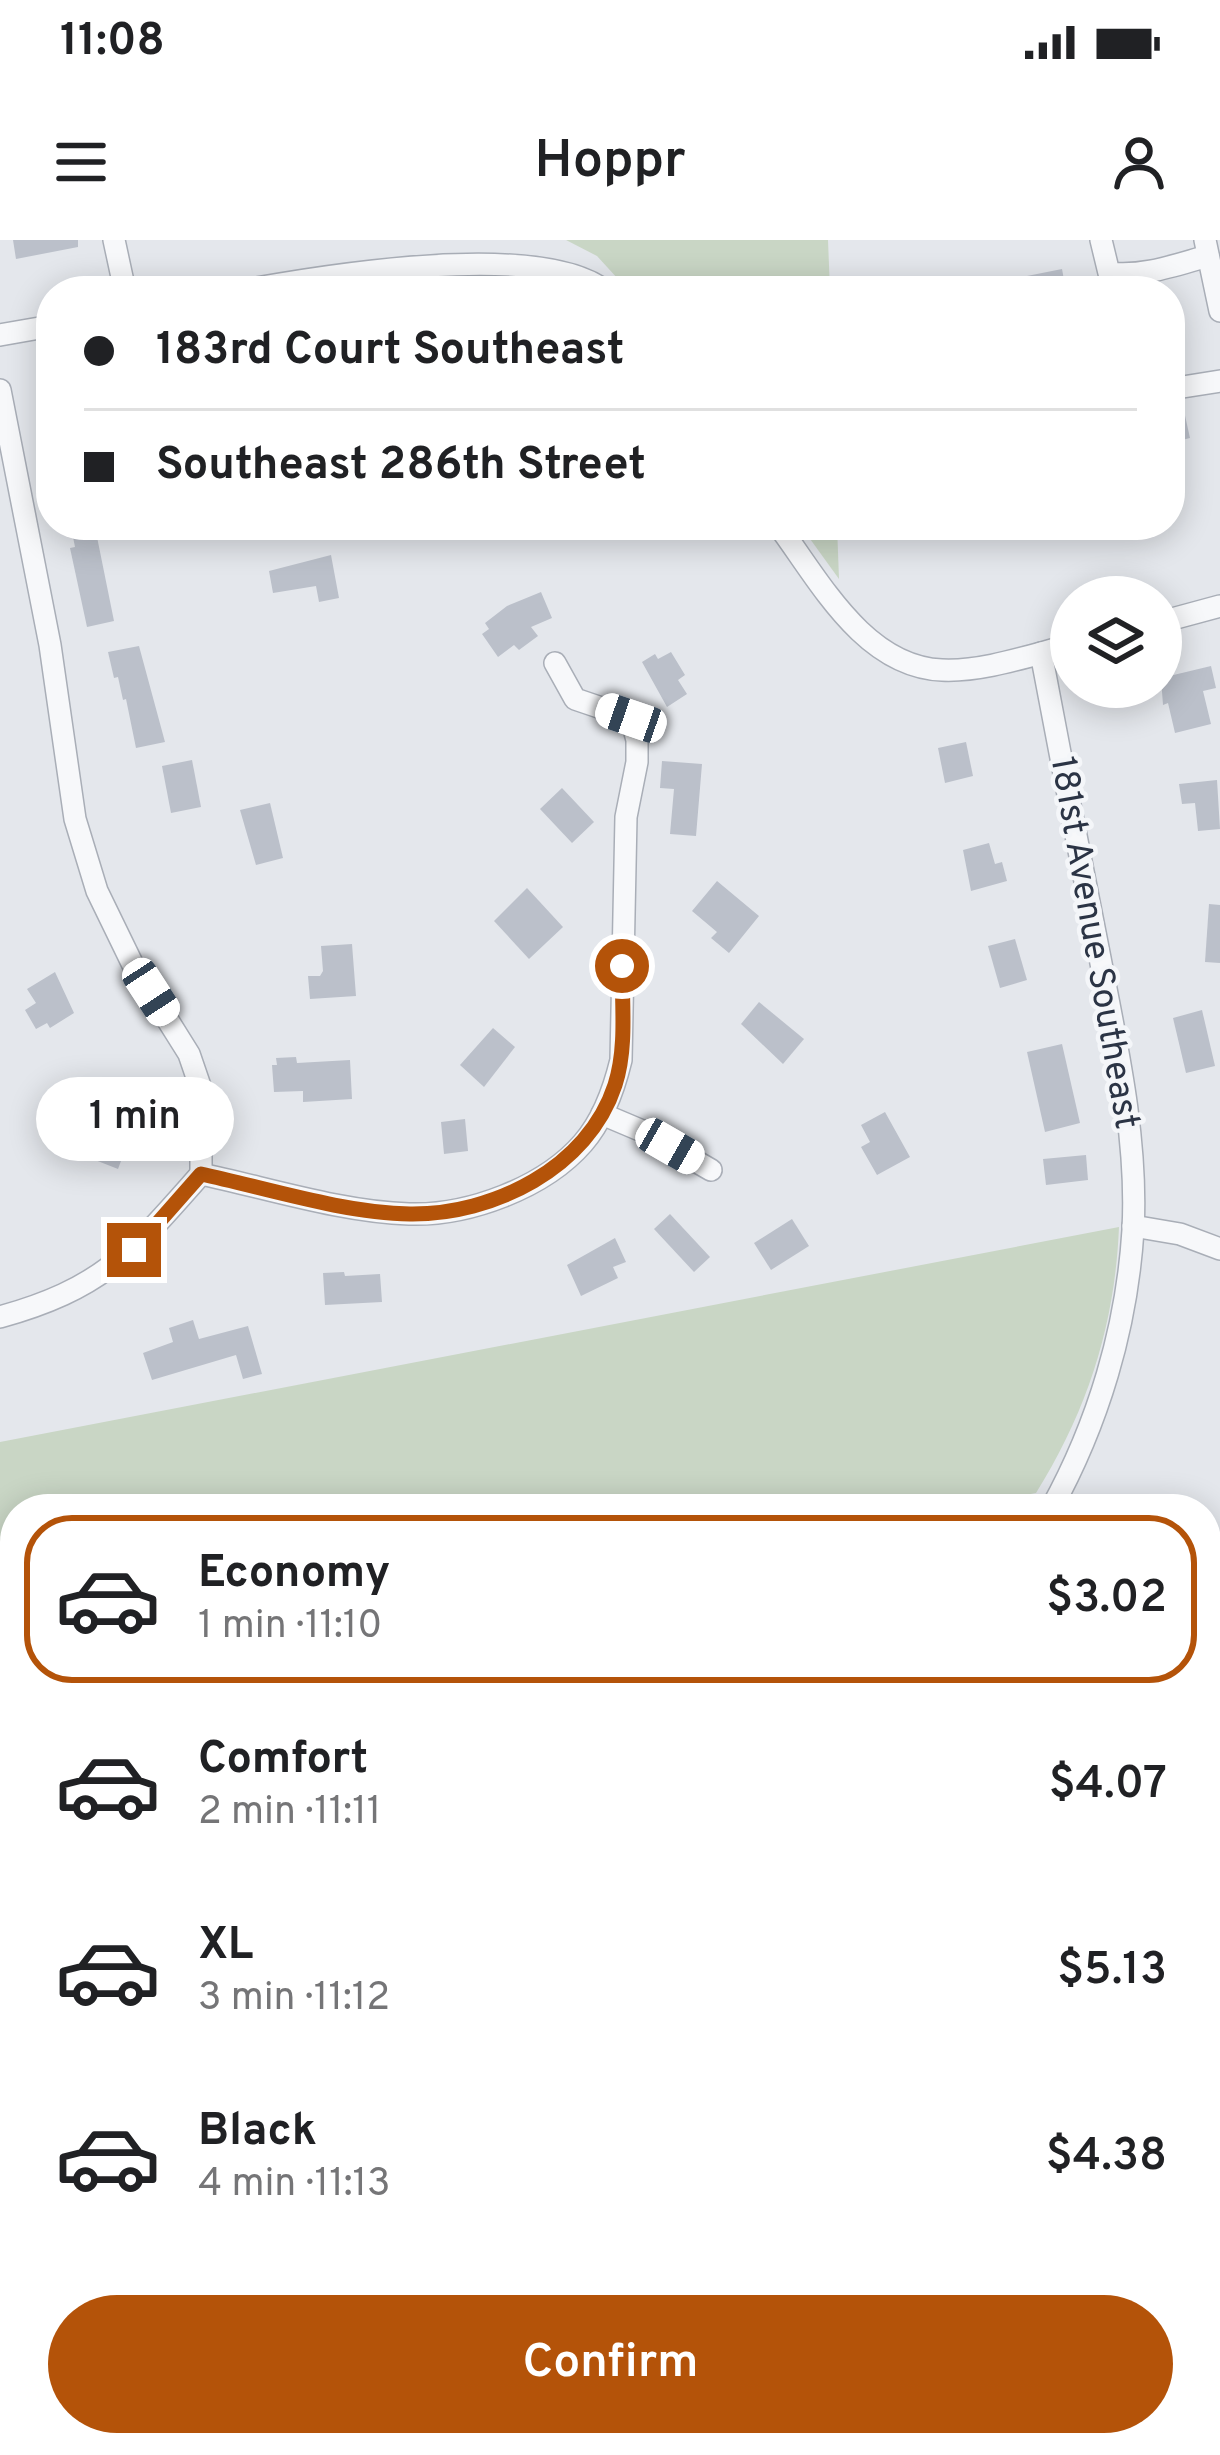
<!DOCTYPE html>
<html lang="en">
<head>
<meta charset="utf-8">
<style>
  body { margin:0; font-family:Overpass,sans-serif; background:#f6f6f6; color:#202124; height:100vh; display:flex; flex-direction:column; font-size:45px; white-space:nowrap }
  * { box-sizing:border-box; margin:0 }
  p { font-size:39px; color:#757577 }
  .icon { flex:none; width:66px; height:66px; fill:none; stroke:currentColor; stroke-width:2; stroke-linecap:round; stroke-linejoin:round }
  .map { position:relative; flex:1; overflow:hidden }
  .panel { position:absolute; left:0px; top:1254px; width:1221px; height:963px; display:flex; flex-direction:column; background:#fff; border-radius:48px 48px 0 0; box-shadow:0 6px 30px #0003 }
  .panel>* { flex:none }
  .top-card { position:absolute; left:36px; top:36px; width:1149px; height:264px; border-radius:48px; box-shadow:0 6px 30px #0003; display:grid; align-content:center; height:264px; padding:0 48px; background:#fff }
  .fabs { position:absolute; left:1050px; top:336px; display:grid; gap:24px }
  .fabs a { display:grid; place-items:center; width:132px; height:132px; border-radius:50%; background:#fff; box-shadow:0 6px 30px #0003; font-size:60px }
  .end { position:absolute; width:54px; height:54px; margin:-27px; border:15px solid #b45309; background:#fff; box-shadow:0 0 0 6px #fff }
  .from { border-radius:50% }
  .bubble { position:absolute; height:84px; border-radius:42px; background:#fff; box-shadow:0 6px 30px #0003; font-size:39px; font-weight:600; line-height:84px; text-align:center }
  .car { position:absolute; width:36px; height:72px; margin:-36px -18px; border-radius:15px; box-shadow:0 0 9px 3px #0007; background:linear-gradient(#fff 24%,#345 0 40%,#fff 0 76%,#345 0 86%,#fff 0) }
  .top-card b { display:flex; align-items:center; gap:42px; height:114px; font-size:45px }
  .top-card b+b { border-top:3px solid #e0e0e0 }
  .top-card i { width:30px; height:30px; background:#202124 }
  ul { padding:21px 0 0; list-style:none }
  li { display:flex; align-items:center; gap:36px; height:168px; margin:0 24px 18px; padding:0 24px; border:6px solid transparent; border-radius:48px }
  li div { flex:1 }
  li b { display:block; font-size:45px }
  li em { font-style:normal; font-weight:600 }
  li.on { border-color:#b45309 }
  li>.icon { width:108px; height:108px; stroke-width:1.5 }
  .cta { display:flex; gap:24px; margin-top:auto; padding:24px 48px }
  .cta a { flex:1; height:138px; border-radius:72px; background:#b45309; color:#fff; font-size:48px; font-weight:600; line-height:138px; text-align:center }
  .status { display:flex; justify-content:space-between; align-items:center; height:84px; padding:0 60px; background:#fff; direction:ltr }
  .status svg { height:33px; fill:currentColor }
  header { display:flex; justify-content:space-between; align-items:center; height:156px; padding:0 48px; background:#fff; font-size:54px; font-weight:600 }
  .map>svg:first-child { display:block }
</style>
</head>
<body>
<div class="status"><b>11:08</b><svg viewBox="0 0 49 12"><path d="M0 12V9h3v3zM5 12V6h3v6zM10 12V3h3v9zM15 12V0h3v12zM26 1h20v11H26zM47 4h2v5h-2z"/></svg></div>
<header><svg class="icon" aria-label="menu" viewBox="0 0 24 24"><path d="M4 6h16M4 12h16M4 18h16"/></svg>Hoppr<svg class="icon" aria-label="person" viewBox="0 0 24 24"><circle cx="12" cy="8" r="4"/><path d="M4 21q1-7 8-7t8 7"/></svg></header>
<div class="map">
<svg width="1220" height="2215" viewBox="0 0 1220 2215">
  <rect width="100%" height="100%" fill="#e4e7ec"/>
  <!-- green -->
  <g fill="#c9d6c5">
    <path d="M566,0H828L830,51H629L597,16Z"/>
    <path d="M800,285H837L839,339Z"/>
    <path d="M1119,987C1115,1084 1088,1170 1036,1253L951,1269H15V1437L0,1440V1202Z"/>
    <path d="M1206,1928L1220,1953V2215H1024L1037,2202H1206Z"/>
  </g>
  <!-- building -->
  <g fill="#bbc0ca">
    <path d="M13,0H78V7L16,19Z"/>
    <path d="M1062,29L1066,51H1024L1022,37Z"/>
    <path d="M1182,162L1190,198L1170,203V164Z"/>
    <path d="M96,292L114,381L87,387L70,308L75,307L73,297Z"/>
    <path d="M331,315L339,358L319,362L316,346L273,353L269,331Z"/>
    <path d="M541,352L552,378L531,387L538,396L519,410L514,405L498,417L482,394L489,389L485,383L507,366Z"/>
    <path d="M139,406L165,502L136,508L126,459L123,460L118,437L114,438L108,412Z"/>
    <path d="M671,412L685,435L678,440L687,454L667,467L642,422L655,414L658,419Z"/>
    <path d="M1211,426L1216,448L1203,451L1211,484L1175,493L1168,463L1163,465L1161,438Z"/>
    <path d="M966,502L973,536L945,543L938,508Z"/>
    <path d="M192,520L201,567L171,573L162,526Z"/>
    <path d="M662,521L702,524L696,596L670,594L674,549L660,548Z"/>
    <path d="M1217,540L1220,589L1198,591L1195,563L1182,564L1179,544Z"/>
    <path d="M562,548L594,582L572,603L540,569Z"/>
    <path d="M270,563L283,618L256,625L240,570Z"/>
    <path d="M989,603L995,624L1002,622L1007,641L971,651L963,610Z"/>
    <path d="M717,641L759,676L729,713L711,698L717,692L692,671Z"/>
    <path d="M527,648L563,687L529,719L494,681Z"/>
    <path d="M1209,664L1220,665V723L1205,722Z"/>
    <path d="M1015,699L1027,740L1000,748L988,706Z"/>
    <path d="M352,704L356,756L310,759L308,736H320L323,731L321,706Z"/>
    <path d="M55,732L74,773L50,788L47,783L36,789L25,770L36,763L27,749Z"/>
    <path d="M759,762L804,799L783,824L741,784Z"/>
    <path d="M1202,770L1215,826L1186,833L1173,778Z"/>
    <path d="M493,788L515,807L484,847L460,825Z"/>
    <path d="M1062,804L1080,883L1045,892L1027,812Z"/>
    <path d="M296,817L297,823L350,820L352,859L303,862V851L274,852L272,825H277L276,818Z"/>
    <path d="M108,872L150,890L142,911L127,905L118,929L90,918Z"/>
    <path d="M885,872L910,917L877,935L861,907L870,902L861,885Z"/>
    <path d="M465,879L468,911L444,914L441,882Z"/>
    <path d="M1086,915L1088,940L1046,945L1043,919Z"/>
    <path d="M670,974L710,1017L694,1032L654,989Z"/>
    <path d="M792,979L809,1006L771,1030L754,1003Z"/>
    <path d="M615,998L626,1022L613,1027L618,1038L581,1056L567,1025Z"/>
    <path d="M344,1032L345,1036L380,1034L382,1062L325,1065L323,1033Z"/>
    <path d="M193,1080L199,1099L248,1086L262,1134L243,1139L236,1115L152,1140L143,1113L173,1102L169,1088Z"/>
    <path d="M1206,1715L1220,1719V1741L1210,1776L1206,1775Z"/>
  </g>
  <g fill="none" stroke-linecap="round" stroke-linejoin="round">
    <!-- minor casing -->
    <g stroke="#a9aeb7" stroke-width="24">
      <g id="minor">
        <path d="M114,0L125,51"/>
        <path d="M1101,0L1109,33C1144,37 1175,25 1208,16"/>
        <path d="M1205,0L1220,71"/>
        <path d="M240,51C327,35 541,0 605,51"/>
        <path d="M0,95L51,86"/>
        <path d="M1170,149L1220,141"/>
        <path d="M0,150L50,405L75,579L97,651L132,723L189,814L201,849V934"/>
        <path d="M778,285C819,340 864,427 942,430C983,432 1031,415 1071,405"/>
        <path d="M1161,382L1220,366"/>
        <path d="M1041,413C1060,515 1080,616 1100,718C1117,806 1138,900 1133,990C1127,1088 1098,1184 1051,1269"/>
        <path d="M602,874L647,893L711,930"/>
        <path d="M1133,986L1180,994L1220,1009"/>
        <path d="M0,1077C104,1048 132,1012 201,934C267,948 342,972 409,974C468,976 544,948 583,903C603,880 614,849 621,820L626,577L637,522V500L631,478L575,459L555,423"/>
        <path d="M0,1328L15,1342"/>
        <path d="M1206,1639L1220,1629"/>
        <path d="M1206,1651L1220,1661"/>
        <path d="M0,1856L15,1840"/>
        <path d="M844,2215L855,2202"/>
      </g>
    </g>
    <!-- minor -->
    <use href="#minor" stroke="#f7f8fa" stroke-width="21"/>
  </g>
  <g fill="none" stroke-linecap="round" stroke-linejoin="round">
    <!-- route -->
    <path stroke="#b45309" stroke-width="15" d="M134,1010L201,934C266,948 344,973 410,974C493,975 588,928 615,845C627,808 622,765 622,726"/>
  </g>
  <g text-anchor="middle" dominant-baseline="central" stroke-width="9" stroke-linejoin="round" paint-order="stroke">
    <!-- street labels -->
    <g font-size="36" fill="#2b3445" stroke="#f4f6f9">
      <text transform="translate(1093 703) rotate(80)">181st Avenue Southeast</text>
    </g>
  </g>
</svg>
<div class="fabs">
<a><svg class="icon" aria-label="layers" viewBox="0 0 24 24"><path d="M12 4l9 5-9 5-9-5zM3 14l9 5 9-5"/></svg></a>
</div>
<i class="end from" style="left:622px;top:726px"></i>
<i class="end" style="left:134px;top:1010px"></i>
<div class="bubble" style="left:36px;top:837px;width:198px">1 min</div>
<i class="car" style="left:631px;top:478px;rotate:289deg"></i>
<i class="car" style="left:151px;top:752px;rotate:147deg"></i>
<i class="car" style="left:670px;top:906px;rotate:120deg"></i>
<div class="top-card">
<b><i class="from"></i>183rd Court Southeast</b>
<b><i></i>Southeast 286th Street</b>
</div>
<section class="panel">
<ul>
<li class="on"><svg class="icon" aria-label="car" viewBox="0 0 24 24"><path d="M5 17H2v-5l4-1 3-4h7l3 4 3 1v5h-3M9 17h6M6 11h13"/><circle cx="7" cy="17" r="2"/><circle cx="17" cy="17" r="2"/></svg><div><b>Economy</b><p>1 min · 11:10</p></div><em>$3.02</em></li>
<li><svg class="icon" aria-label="car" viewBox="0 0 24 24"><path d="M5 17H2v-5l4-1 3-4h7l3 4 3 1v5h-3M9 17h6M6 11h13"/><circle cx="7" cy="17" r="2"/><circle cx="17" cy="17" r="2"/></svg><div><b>Comfort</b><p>2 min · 11:11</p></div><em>$4.07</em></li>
<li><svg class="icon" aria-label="car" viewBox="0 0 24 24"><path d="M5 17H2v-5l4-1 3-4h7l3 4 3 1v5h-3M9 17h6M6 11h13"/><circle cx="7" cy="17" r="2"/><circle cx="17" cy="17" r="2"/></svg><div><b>XL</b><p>3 min · 11:12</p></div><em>$5.13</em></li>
<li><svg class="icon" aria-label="car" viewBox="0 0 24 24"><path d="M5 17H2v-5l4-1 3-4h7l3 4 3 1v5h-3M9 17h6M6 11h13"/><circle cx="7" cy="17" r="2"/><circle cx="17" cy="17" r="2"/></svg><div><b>Black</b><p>4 min · 11:13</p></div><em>$4.38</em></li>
</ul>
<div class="cta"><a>Confirm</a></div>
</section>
</div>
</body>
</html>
